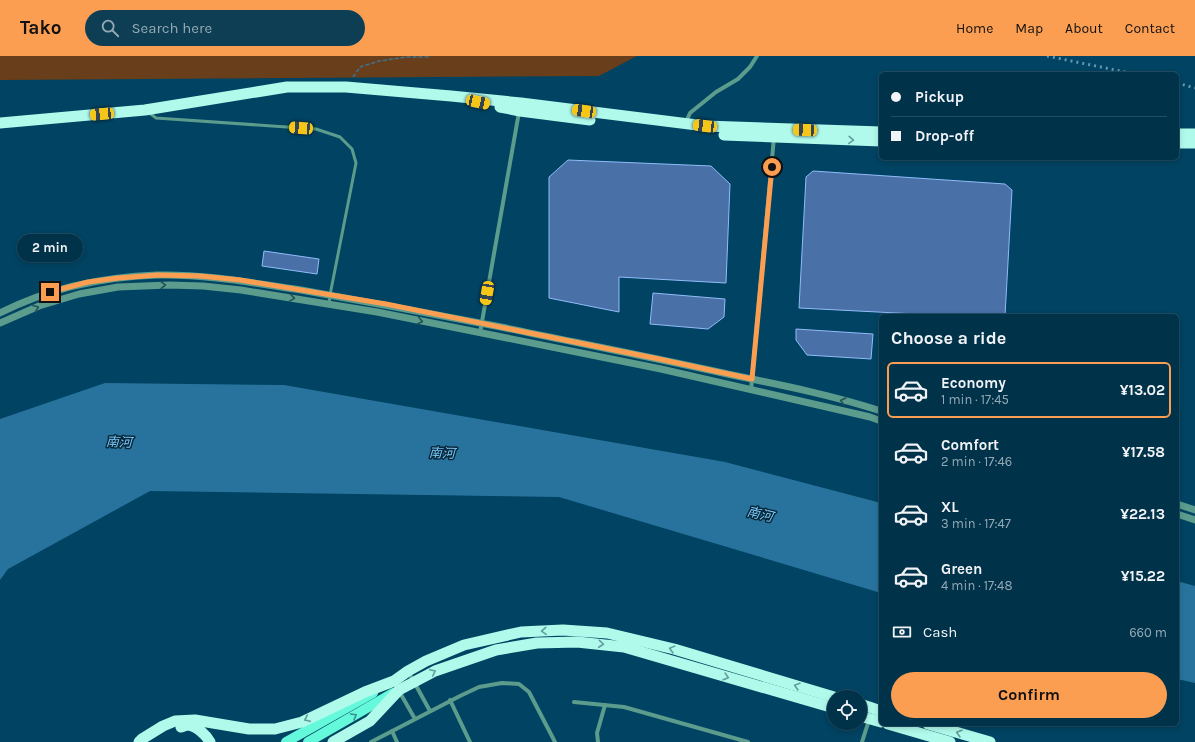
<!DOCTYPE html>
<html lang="en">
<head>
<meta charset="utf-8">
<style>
  body { margin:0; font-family:Karla,"Noto Sans SC",sans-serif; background:#0e3e54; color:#f1f3f6; height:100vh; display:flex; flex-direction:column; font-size:15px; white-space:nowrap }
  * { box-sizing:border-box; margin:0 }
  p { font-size:13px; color:#95aab5 }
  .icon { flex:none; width:22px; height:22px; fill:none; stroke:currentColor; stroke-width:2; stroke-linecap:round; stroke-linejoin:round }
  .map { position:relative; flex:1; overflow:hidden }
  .panel { position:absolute; left:879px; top:258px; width:300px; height:412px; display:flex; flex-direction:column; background:#00324a; border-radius:6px; box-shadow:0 2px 6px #0003,0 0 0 1px #224d62 }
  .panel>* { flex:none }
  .banner { position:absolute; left:879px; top:16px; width:300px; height:88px; border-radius:6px; box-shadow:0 2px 6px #0003,0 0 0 1px #224d62; display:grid; align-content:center; height:88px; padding:0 12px; background:#00324a }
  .controls { position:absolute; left:827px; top:634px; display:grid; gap:8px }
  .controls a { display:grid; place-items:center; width:40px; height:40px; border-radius:50%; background:#00324a; box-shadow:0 2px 6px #0003,0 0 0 1px #224d62; font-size:20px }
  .end { position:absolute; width:18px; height:18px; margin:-9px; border:5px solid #fb9e52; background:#111; box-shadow:0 0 0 2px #111 }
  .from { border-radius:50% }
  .bubble { position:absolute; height:28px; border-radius:14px; background:#00324a; box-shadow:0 2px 6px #0003,0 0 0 1px #224d62; font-size:13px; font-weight:700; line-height:28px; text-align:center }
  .car { position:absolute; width:12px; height:24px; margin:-12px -6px; border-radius:5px; box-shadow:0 0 3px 1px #0007; background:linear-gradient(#f5c518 24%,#345 0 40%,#f5c518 0 76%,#345 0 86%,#f5c518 0) }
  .banner b { display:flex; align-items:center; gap:14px; height:38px; font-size:15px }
  .banner b+b { border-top:1px solid #224d62 }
  .banner i { width:10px; height:10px; background:#f1f3f6 }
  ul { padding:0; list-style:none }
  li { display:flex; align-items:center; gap:12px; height:56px; margin:0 8px 6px; padding:0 4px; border:2px solid transparent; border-radius:6px }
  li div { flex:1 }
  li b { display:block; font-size:15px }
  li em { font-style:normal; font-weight:700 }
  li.on { border-color:#fb9e52 }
  li>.icon { width:36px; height:36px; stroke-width:1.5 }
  h2 { padding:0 12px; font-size:18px; line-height:48px }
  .pay { display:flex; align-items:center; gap:10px; height:44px; padding:0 12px; font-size:15px }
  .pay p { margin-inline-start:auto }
  .button { display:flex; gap:8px; margin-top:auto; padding:8px 12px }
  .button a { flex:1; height:46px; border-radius:24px; background:#fb9e52; color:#111; font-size:16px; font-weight:700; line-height:46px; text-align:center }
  header { display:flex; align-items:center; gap:24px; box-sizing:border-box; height:56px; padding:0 20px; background:#fb9e52; color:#111 }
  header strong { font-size:19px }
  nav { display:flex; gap:22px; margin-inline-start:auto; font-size:14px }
  .search { width:280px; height:36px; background:#0e3e54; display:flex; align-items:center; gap:10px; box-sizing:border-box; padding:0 14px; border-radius:22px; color:#95aab5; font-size:15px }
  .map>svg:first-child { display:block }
</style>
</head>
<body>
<header>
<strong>Tako</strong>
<div class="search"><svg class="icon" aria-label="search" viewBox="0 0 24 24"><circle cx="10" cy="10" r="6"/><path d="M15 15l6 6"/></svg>Search here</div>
<nav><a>Home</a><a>Map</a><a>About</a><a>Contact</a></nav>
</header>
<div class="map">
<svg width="1195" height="686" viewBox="0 0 1195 686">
  <rect width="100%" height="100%" fill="#004362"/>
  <!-- green -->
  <path fill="#693e1a" d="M0,0H637L599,20L0,24Z"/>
  <!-- water -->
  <g fill="#28739d">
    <path d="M105,327L284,329L725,406L881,447V537L559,441L150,435L8,513L0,524V363Z"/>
    <path d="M1177,525L1195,530V627L1177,623Z"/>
  </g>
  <!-- building -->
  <g fill="#4a70a8" stroke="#91bcfa">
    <path d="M568,104L711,110L730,128L726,227L619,221V256L549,242V121Z"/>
    <path d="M813,115L1005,128L1012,134L1005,260H956L799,252L806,121Z"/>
    <path d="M264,195L319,203L317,218L262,210Z"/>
    <path d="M653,237L725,243L724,261L708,273L650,268Z"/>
    <path d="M796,273L873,278L871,303L807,299L796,284Z"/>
  </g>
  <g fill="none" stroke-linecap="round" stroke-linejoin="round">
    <!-- path -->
    <path stroke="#3c7491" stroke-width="1.5" stroke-dasharray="4 2" stroke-linecap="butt" d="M353,21L360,11L379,5L407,1H427L431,0"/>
    <!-- service -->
    <path stroke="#5b9c8d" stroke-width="3" d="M148,56L156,62L316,73L340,81L352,93L356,107L330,239L329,248"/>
    <!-- minor -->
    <g stroke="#5b9c8d" stroke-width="4">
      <path d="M686,66L690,57L716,36L738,23L750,11L757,0"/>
      <path d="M480,277L519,56"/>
      <path d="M751,334L774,81"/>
      <path d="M408,615L430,655"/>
      <path d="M399,635L415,663"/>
      <path d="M450,644L470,686"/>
      <path d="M574,646L624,651L748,686"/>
      <path d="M392,675L397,686"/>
      <path d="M371,686L460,640L479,631L502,627L519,628L529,636L555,686"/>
      <path d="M598,686L597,677L605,649"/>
      <path d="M862,686L869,664"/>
    </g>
    <!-- tertiary -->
    <g stroke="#5b9c8d" stroke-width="7">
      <path d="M0,257C49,232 103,221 157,219C206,218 253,227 301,234C368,246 434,258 501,271C578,287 655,302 732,319C781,329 832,339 881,355"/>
      <path d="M0,267L39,250L79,238L118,231L169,229L203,230L241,234L377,256L661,313L870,361L881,365"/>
      <path d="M1177,448L1195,454"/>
      <path d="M1177,458L1195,464"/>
    </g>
    <!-- primary -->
    <g stroke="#65f9db" stroke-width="10">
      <path d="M286,686L373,637"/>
      <path d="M308,686L393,637"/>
    </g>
    <!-- trunk -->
    <g stroke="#b0faeb" stroke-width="11">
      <path d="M500,51L520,55L590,64"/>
      <path d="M0,67L145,54L287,31H346L451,40L521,47L705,70L881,76"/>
      <path d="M1177,78H1195"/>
      <path d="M724,79L881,85"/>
      <path d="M1177,87H1195"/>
      <path d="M860,648L881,655"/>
      <path d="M860,660L881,666"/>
      <path d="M888,668L950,686"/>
      <path d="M928,668L990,686"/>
      <path d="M181,671C184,670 186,669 188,669C197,670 206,679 210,686"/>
      <path d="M139,686L142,683L163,670L175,665L195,664L249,673H275L302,666L365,636L394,625L408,615L426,605L464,589L521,576L563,574L607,577L674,593L834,641"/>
      <path d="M333,686L370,665L399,634L435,615L496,594L537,587L577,586L624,591L834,652"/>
    </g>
    <!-- rail -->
    <g stroke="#6597b2" stroke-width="3" stroke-dasharray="2 4" stroke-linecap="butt">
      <path d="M1047,0L1135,18"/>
      <path d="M1177,27L1195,32"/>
    </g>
  </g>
  <!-- one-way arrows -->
  <defs><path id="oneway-chevron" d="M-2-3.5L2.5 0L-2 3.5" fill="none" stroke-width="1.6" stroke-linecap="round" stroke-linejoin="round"/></defs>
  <g stroke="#649c9b">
    <use href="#oneway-chevron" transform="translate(851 84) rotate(2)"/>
    <use href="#oneway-chevron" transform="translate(544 575) rotate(177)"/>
    <use href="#oneway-chevron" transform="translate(601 588) rotate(6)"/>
    <use href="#oneway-chevron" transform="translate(672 593) rotate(-165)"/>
    <use href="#oneway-chevron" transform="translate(433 616) rotate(-25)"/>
    <use href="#oneway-chevron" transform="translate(726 621) rotate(16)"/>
    <use href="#oneway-chevron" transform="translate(797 630) rotate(-164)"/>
    <use href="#oneway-chevron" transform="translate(307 663) rotate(155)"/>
    <use href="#oneway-chevron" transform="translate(959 677) rotate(-164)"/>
  </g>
  <g stroke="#245157">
    <use href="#oneway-chevron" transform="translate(163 229) rotate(-3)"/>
    <use href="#oneway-chevron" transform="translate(292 242) rotate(9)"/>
    <use href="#oneway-chevron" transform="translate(36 252) rotate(-21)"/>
    <use href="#oneway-chevron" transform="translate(420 265) rotate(11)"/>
    <use href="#oneway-chevron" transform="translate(843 345) rotate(-166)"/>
  </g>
  <use stroke="#36908a" href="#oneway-chevron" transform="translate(354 660) rotate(-30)"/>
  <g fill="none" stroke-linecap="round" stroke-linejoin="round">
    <!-- route -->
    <path stroke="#fb9e52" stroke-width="5" d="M50,236L88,226L118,222L158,219L200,220L240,224L386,248L654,302L752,323L772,111"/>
  </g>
  <g text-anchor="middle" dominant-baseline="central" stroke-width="3" stroke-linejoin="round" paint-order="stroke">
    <!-- water labels -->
    <g font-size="13" font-style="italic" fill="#7cc8f8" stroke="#07283a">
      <text transform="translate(119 386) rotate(2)">南河</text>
      <text transform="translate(442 397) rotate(2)">南河</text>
      <text transform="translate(760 458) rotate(13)">南河</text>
    </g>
  </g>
</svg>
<div class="controls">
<a><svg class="icon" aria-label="locate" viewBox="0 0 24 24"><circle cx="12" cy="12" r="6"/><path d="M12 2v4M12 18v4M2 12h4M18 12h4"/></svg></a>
</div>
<i class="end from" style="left:772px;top:111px"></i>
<i class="end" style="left:50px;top:236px"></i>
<div class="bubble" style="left:17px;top:178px;width:66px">2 min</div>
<i class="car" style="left:478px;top:46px;rotate:102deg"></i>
<i class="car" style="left:584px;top:55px;rotate:278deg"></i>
<i class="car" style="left:102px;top:58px;rotate:265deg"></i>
<i class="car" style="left:705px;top:70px;rotate:277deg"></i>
<i class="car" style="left:301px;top:72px;rotate:274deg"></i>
<i class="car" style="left:805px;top:74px;rotate:272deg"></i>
<i class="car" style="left:487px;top:237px;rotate:190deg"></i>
<div class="banner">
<b><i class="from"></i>Pickup</b>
<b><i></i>Drop-off</b>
</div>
<section class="panel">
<h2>Choose a ride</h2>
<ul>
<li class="on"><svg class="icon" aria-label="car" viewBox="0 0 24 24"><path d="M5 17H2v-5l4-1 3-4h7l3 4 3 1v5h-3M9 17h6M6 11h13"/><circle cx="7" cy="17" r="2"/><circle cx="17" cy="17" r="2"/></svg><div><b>Economy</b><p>1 min · 17:45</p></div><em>¥13.02</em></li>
<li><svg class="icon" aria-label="car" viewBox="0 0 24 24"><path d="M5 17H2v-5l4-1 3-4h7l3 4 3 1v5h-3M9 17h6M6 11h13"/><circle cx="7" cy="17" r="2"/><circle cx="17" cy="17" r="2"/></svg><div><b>Comfort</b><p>2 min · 17:46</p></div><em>¥17.58</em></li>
<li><svg class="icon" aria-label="car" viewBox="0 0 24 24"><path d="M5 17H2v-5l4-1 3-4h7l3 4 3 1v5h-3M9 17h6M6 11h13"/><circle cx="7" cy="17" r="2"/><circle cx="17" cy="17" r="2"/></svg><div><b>XL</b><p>3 min · 17:47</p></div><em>¥22.13</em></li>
<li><svg class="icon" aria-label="car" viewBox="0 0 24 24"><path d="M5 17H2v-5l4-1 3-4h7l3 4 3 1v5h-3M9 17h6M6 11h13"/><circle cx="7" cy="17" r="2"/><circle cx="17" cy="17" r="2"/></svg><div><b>Green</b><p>4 min · 17:48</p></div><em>¥15.22</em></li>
</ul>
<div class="pay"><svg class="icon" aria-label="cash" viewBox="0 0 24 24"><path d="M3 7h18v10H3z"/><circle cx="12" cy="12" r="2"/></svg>Cash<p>660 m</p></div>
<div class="button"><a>Confirm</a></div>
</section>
</div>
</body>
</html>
